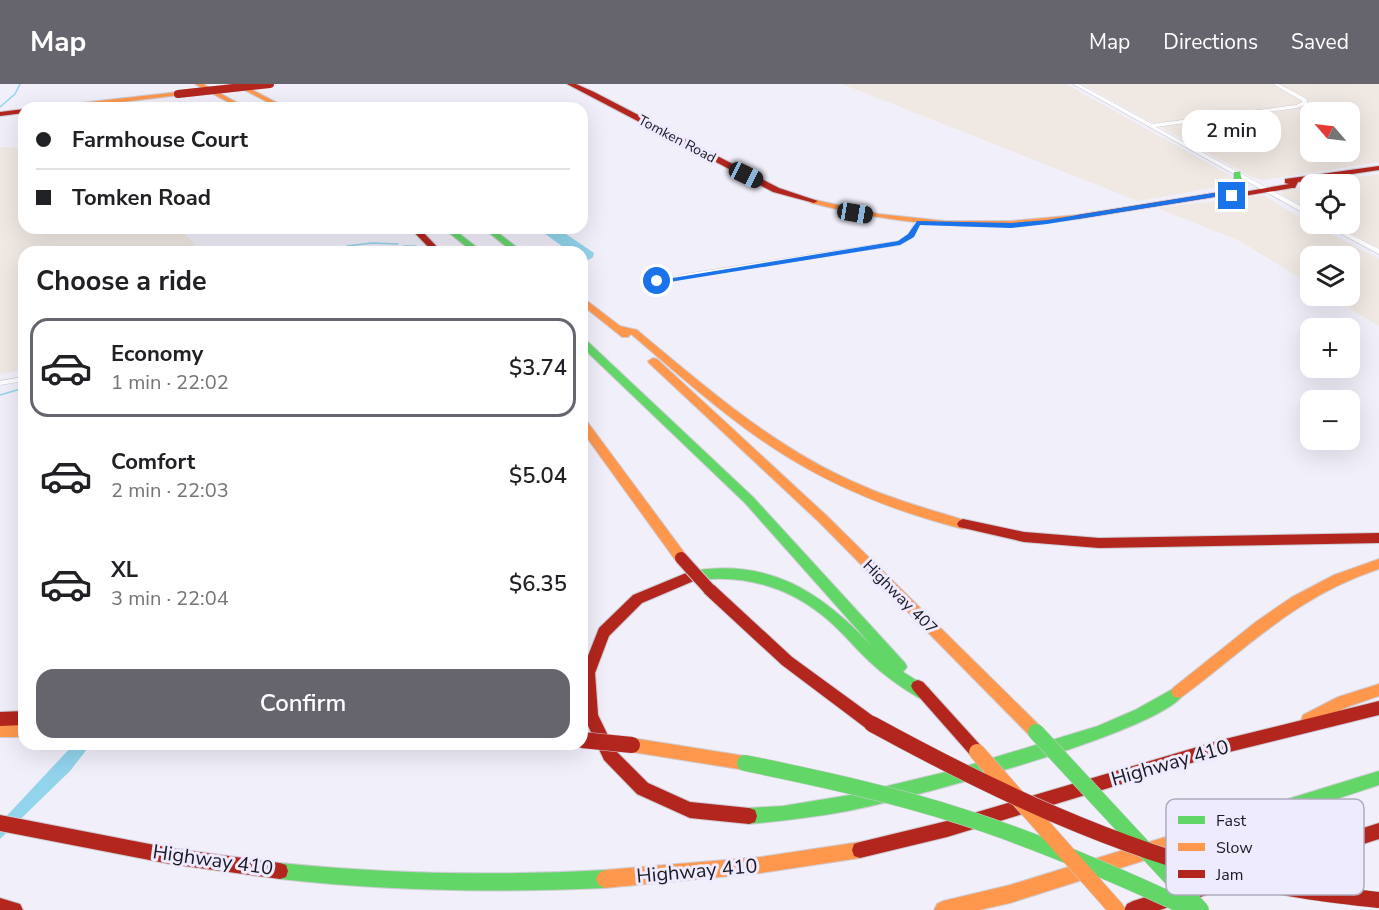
<!DOCTYPE html>
<html lang="en">
<head>
<meta charset="utf-8">
<style>
  body { margin:0; font-family:"Nunito Sans",sans-serif; background:#f2f2f2; color:#202124; height:100vh; display:flex; flex-direction:column; font-size:22px; white-space:nowrap }
  * { box-sizing:border-box; margin:0 }
  p { font-size:20px; color:#757577 }
  .icon { flex:none; width:33px; height:33px; fill:none; stroke:currentColor; stroke-width:2; stroke-linecap:round; stroke-linejoin:round }
  .map { position:relative; flex:1; overflow:hidden }
  .sheet { position:absolute; left:18px; top:162px; width:570px; height:504px; display:flex; flex-direction:column; background:#fff; border-radius:18px; box-shadow:0 6px 24px #0002 }
  .sheet>* { flex:none }
  .banner { position:absolute; left:18px; top:18px; width:570px; height:132px; border-radius:18px; box-shadow:0 6px 24px #0002; display:grid; align-content:center; height:132px; padding:0 18px; background:#fff }
  .needle { width:39px; rotate:298deg }
  .buttons { position:absolute; left:1300px; top:18px; display:grid; gap:12px }
  .buttons a { display:grid; place-items:center; width:60px; height:60px; border-radius:12px; background:#fff; box-shadow:0 6px 24px #0002; font-size:30px }
  .end { position:absolute; width:27px; height:27px; margin:-14px; border:8px solid #1a73e8; background:#fff; box-shadow:0 0 0 3px #fff }
  .from { border-radius:50% }
  .bubble { position:absolute; height:42px; border-radius:18px; background:#fff; box-shadow:0 6px 24px #0002; font-size:20px; font-weight:600; line-height:42px; text-align:center }
  .car { position:absolute; width:18px; height:36px; margin:-18px -9px; border-radius:8px; box-shadow:0 0 4px 2px #0007; background:linear-gradient(#222 24%,#8ab4d8 0 40%,#222 0 76%,#8ab4d8 0 86%,#222 0) }
  .banner b { display:flex; align-items:center; gap:21px; height:57px; font-size:22px }
  .banner b+b { border-top:2px solid #e0e0e0 }
  .banner i { width:15px; height:15px; background:#202124 }
  ul { padding:0; list-style:none }
  li { display:flex; align-items:center; gap:18px; height:99px; margin:0 12px 9px; padding:0 6px; border:3px solid transparent; border-radius:18px }
  li div { flex:1 }
  li b { display:block; font-size:22px }
  li em { font-style:normal; font-weight:600 }
  li.active { border-color:#66646d }
  li>.icon { width:54px; height:54px; stroke-width:1.5 }
  h2 { padding:0 18px; font-size:27px; line-height:72px }
  .cta { display:flex; gap:12px; margin-top:auto; padding:12px 18px }
  .cta a { flex:1; height:69px; border-radius:18px; background:#66646d; color:#fff; font-size:24px; font-weight:600; line-height:69px; text-align:center }
  header { display:flex; align-items:center; gap:36px; box-sizing:border-box; height:84px; padding:0 30px; background:#66646d; color:#fff }
  header strong { font-size:28px }
  nav { display:flex; gap:33px; margin-inline-start:auto; font-size:21px }
  .map>svg:first-child { display:block }
</style>
</head>
<body>
<header>
<strong>Map</strong>
<nav><a>Map</a><a>Directions</a><a>Saved</a></nav>
</header>
<div class="map">
<svg width="1379" height="826" viewBox="0 0 1379 826">
  <rect width="100%" height="100%" fill="#f1effa"/>
  <!-- industrial -->
  <g fill="#f0e8e2" fill-rule="evenodd">
    <path d="M842,0H1066L1231,92L1234,98L1229,101L1138,117Z"/>
    <path d="M1082,0H1379V78L1264,96L1252,93ZM1311,28H1350V68H1311Z"/>
    <path d="M0,63L24,64V144H32L30,150L73,144H179L202,168H24V286L0,290Z"/>
    <path d="M1379,90V164L1334,140H1350V100H1314Z"/>
    <path d="M1311,101V127L1282,111V106Z"/>
    <path d="M1263,111L1311,140L1379,175V242L1329,212H1350V172H1311V201L1240,157L1157,124Z"/>
  </g>
  <!-- water -->
  <g fill="#92d4ec">
    <path d="M537,144H557L594,169L593,173L587,177L582,176V168H570Z"/>
    <path d="M74,660H91L70,687L0,755V739Z"/>
  </g>
  <g fill="none" stroke-linecap="round" stroke-linejoin="round">
    <!-- stream -->
    <g stroke="#92d4ec" stroke-width="1.5">
      <path d="M0,23L15,10L20,0"/>
      <path d="M404,162H416"/>
      <path d="M345,168L347,162L372,159L398,160"/>
      <path d="M0,311L24,304"/>
    </g>
    <!-- street casing -->
    <g stroke="#ceccd5" stroke-width="1">
      <g id="street">
        <path d="M1073,0H1079L1152,40L1296,21L1302,18V17L1273,0H1279L1307,15V20L1297,24L1156,43L1311,128V133Z"/>
        <path d="M915,138L920,139L913,153L900,161L685,194L647,203L644,201L645,200L685,190L898,157L908,151Z"/>
        <path d="M1323,140H1330L1379,165V170Z"/>
        <path d="M24,293V297L0,301V297Z"/>
      </g>
    </g>
    <!-- fast casing -->
    <g stroke="#ceccd5" stroke-width="2">
      <g id="fast">
        <path d="M1234,88H1240L1242,97L1238,106H1235L1231,104L1234,97Z"/>
        <path d="M443,144H452L483,168H473Z"/>
        <path d="M483,144H492L523,168H513Z"/>
        <path d="M582,255L586,256L753,413L905,579L907,583L903,588L929,604L931,609L929,614L924,615L919,614C902,604 885,592 870,578C856,565 843,549 828,536C789,502 741,489 691,497L686,496L684,492L686,488L691,487C770,474 821,508 873,563L745,419L582,263Z"/>
        <path d="M1178,602L1183,604L1185,608C1167,647 900,717 848,727C815,733 782,737 749,740L743,738L741,732L743,726L749,724L783,722L850,711L950,687L1098,642L1135,626Z"/>
        <path d="M1379,687V701L1275,735L1269,733L1267,727L1269,721L1275,719Z"/>
        <path d="M280,779C388,790 496,792 605,786L611,789L614,795L611,801L605,804C496,809 388,807 280,795L274,793L272,787L274,781Z"/>
      </g>
    </g>
    <!-- slow casing -->
    <g stroke="#ceccd5" stroke-width="2">
      <g id="slow">
        <path d="M195,0H203L247,24H239Z"/>
        <path d="M233,0H241L287,24H279Z"/>
        <path d="M178,8L181,10L180,11L72,24H51L54,22Z"/>
        <path d="M811,115L879,130L945,137H1011L1077,131L1081,133L1077,135C984,148 902,142 811,119Z"/>
        <path d="M582,213L620,242L637,246C708,305 777,366 863,402C897,417 932,426 967,437L969,440L967,443L963,445C897,428 835,404 778,367C725,333 679,291 631,250L628,253H622L582,221Z"/>
        <path d="M653,274L657,275L827,432L1041,643L1044,648L1041,653L1036,655L1031,653L819,438L649,279L648,277Z"/>
        <path d="M582,335L586,336L686,471L687,474L686,477H676L582,347Z"/>
        <path d="M1379,475V485C1297,512 1250,562 1183,612L1178,614L1173,612L1171,608L1173,604L1257,537L1292,513L1334,491Z"/>
        <path d="M1379,600V612L1347,623L1313,641L1308,643L1303,641L1301,636L1303,631L1338,613Z"/>
        <rect x="0" y="639" width="24" height="14"/>
        <path d="M632,654L745,672L750,674L753,679L750,684L745,686L632,668L627,666L624,661L627,656Z"/>
        <path d="M1275,719L1281,721L1283,727L1281,733L1275,735L1010,819L979,826H934L937,820L943,817L1010,801Z"/>
        <path d="M860,758L866,760L868,766L866,772L860,774L761,789L605,804L599,801L596,795L599,789L605,786L761,773Z"/>
      </g>
    </g>
    <!-- jam casing -->
    <g stroke="#ceccd5" stroke-width="2">
      <g id="jam">
        <path d="M567,0H576L594,8L779,104L818,117L814,119L773,108Z"/>
        <path d="M24,25V29L0,32V28Z"/>
        <path d="M1379,82V86L1298,98L1295,104H1292L1232,114L1220,112L1077,135L1073,133L1077,131L1220,108L1232,110L1289,100L1285,99V95Z"/>
        <path d="M410,144H419L442,168H433Z"/>
        <path d="M963,435L1024,448L1099,454L1379,449V459L1099,464L1024,458L959,443L957,440L959,437Z"/>
        <path d="M691,487L696,488L698,492L696,496L642,519L609,552L595,589L598,631L615,666L648,699L690,718L749,724L755,726L757,732L755,738L749,740L690,734L637,710L604,676L583,631L582,587L599,544L633,511Z"/>
        <path d="M709,500L714,501L792,573L877,635L879,640L877,645L872,647L867,645L782,581L704,509L702,505L704,501Z"/>
        <path d="M918,596L923,598L982,663L985,668L982,673L977,675L972,673L913,606L911,602L913,598Z"/>
        <path d="M1379,617V631L1221,670L947,753L860,774L854,772L852,766L854,760L860,758L947,737L1221,656Z"/>
        <path d="M24,627V641L0,642V628Z"/>
        <path d="M0,731L170,764L280,779L286,781L288,787L286,793L280,795L170,780L0,747Z"/>
        <path d="M1379,739V755L1160,826H1124L1127,820L1133,817Z"/>
        <path d="M0,814L20,820L23,826H0Z"/>
      </g>
    </g>
    <!-- street -->
    <use href="#street" fill="#fdfdfe" fill-rule="evenodd"/>
    <!-- fast -->
    <use href="#fast" fill="#63d668" fill-rule="evenodd"/>
    <!-- slow -->
    <use href="#slow" fill="#ff974d" fill-rule="evenodd"/>
    <!-- jam -->
    <use href="#jam" fill="#b3261e" fill-rule="evenodd"/>
    <!-- fast-bridge casing -->
    <g stroke="#ceccd5" stroke-width="17" stroke-linecap="butt">
      <g id="fast-bridge">
        <path d="M1036,648L1201,826"/>
        <path d="M745,679C818,694 892,710 963,733C1041,758 1117,791 1192,826"/>
      </g>
    </g>
    <!-- slow-bridge casing -->
    <g stroke="#ceccd5" stroke-width="17" stroke-linecap="butt">
      <path id="slow-bridge" d="M977,668L1117,826"/>
    </g>
    <!-- jam-bridge-far2 casing -->
    <g stroke="#ceccd5" stroke-width="8" stroke-linecap="butt">
      <path id="jam-bridge-far2" d="M178,10L270,0"/>
    </g>
    <!-- jam-bridge-far1 casing -->
    <g stroke="#ceccd5" stroke-width="14" stroke-linecap="butt">
      <path id="jam-bridge-far1" d="M681,474L709,505"/>
    </g>
    <!-- jam-bridge casing -->
    <g stroke="#ceccd5" stroke-width="17" stroke-linecap="butt">
      <g id="jam-bridge">
        <path d="M872,640C991,705 1112,763 1244,795C1289,806 1334,811 1379,816"/>
        <path d="M582,656L632,661"/>
      </g>
    </g>
    <!-- fast-bridge -->
    <use href="#fast-bridge" stroke="#63d668" stroke-width="16"/>
    <!-- slow-bridge -->
    <use href="#slow-bridge" stroke="#ff974d" stroke-width="16"/>
    <!-- jam-bridge-far2 -->
    <use href="#jam-bridge-far2" stroke="#b3261e" stroke-width="8"/>
    <!-- jam-bridge-far1 -->
    <use href="#jam-bridge-far1" stroke="#b3261e" stroke-width="12"/>
    <!-- jam-bridge -->
    <use href="#jam-bridge" stroke="#b3261e" stroke-width="16"/>
  </g>
  <!-- route -->
  <path fill="#1a73e8" d="M1220,108L1235,112L1232,114L1220,112L1047,140L1011,144L920,141L914,153L900,161L657,200L654,197L898,157L908,150L917,137L1011,139L1047,136Z"/>
  <g text-anchor="middle" dominant-baseline="central" stroke-width="6" stroke-linejoin="round" paint-order="stroke">
    <!-- far-street labels -->
    <g font-size="14" fill="#1b1921" stroke="#eeebfe">
      <text transform="translate(677 55) rotate(28)">Tomken Road</text>
    </g>
    <!-- street labels -->
    <g font-size="16" fill="#1b1921" stroke="#eeebfe">
      <text transform="translate(900 513) rotate(45)">Highway 407</text>
    </g>
    <!-- near-street labels -->
    <g font-size="20" fill="#1b1921" stroke="#eeebfe">
      <text transform="translate(1170 679) rotate(-16)">Highway 410</text>
      <text transform="translate(213 776) rotate(8)">Highway 410</text>
      <text transform="translate(697 787) rotate(-5)">Highway 410</text>
    </g>
  </g>
  <!-- legend -->
  <rect x="1166" y="715" width="198" height="96" rx="9" fill="#eeebfe" stroke="#afacbc" stroke-width="1.5"/>
  <rect x="1178" y="732" width="27" height="8" fill="#63d668"/>
  <rect x="1178" y="759" width="27" height="8" fill="#ff974d"/>
  <rect x="1178" y="786" width="27" height="8" fill="#b3261e"/>
  <g font-size="16" fill="#1b1921">
    <text x="1216" y="742">Fast</text>
    <text x="1216" y="769">Slow</text>
    <text x="1216" y="796">Jam</text>
  </g>
</svg>
<div class="buttons">
<a><svg class="needle" viewBox="-14 -14 28 28"><path d="M0-13l5 13h-10z" fill="#e53935"/><path d="M0 13l5-13h-10z" fill="#757577"/></svg></a>
<a><svg class="icon" aria-label="locate" viewBox="0 0 24 24"><circle cx="12" cy="12" r="6"/><path d="M12 2v4M12 18v4M2 12h4M18 12h4"/></svg></a>
<a><svg class="icon" aria-label="layers" viewBox="0 0 24 24"><path d="M12 4l9 5-9 5-9-5zM3 14l9 5 9-5"/></svg></a>
<a>+</a>
<a>−</a>
</div>
<i class="end from" style="left:657px;top:197px"></i>
<i class="end" style="left:1232px;top:112px"></i>
<div class="bubble" style="left:1182px;top:26px;width:99px">2 min</div>
<i class="car" style="left:746px;top:91px;rotate:116deg"></i>
<i class="car" style="left:855px;top:129px;rotate:99deg"></i>
<div class="banner">
<b><i class="from"></i>Farmhouse Court</b>
<b><i></i>Tomken Road</b>
</div>
<section class="sheet">
<h2>Choose a ride</h2>
<ul>
<li class="active"><svg class="icon" aria-label="car" viewBox="0 0 24 24"><path d="M5 17H2v-5l4-1 3-4h7l3 4 3 1v5h-3M9 17h6M6 11h13"/><circle cx="7" cy="17" r="2"/><circle cx="17" cy="17" r="2"/></svg><div><b>Economy</b><p>1 min · 22:02</p></div><em>$3.74</em></li>
<li><svg class="icon" aria-label="car" viewBox="0 0 24 24"><path d="M5 17H2v-5l4-1 3-4h7l3 4 3 1v5h-3M9 17h6M6 11h13"/><circle cx="7" cy="17" r="2"/><circle cx="17" cy="17" r="2"/></svg><div><b>Comfort</b><p>2 min · 22:03</p></div><em>$5.04</em></li>
<li><svg class="icon" aria-label="car" viewBox="0 0 24 24"><path d="M5 17H2v-5l4-1 3-4h7l3 4 3 1v5h-3M9 17h6M6 11h13"/><circle cx="7" cy="17" r="2"/><circle cx="17" cy="17" r="2"/></svg><div><b>XL</b><p>3 min · 22:04</p></div><em>$6.35</em></li>
</ul>
<div class="cta"><a>Confirm</a></div>
</section>
</div>
</body>
</html>
